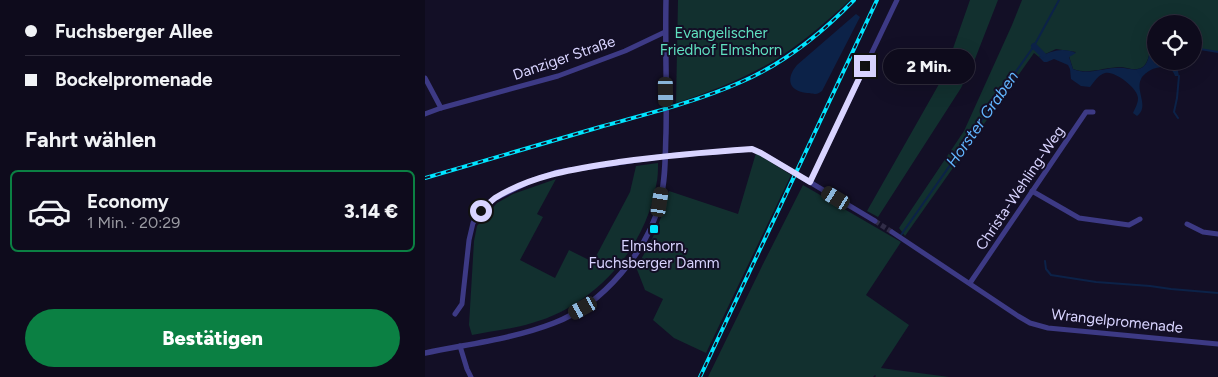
<!DOCTYPE html>
<html lang="de">
<head>
<meta charset="utf-8">
<style>
  body { margin:0; font-family:Figtree,sans-serif; background:#1c1929; color:#f1f3f6; height:100vh; display:flex; flex-direction:column; font-size:19px; white-space:nowrap }
  * { box-sizing:border-box; margin:0 }
  p { font-size:16px; color:#9b9ba3 }
  .icon { flex:none; width:28px; height:28px; fill:none; stroke:currentColor; stroke-width:2; stroke-linecap:round; stroke-linejoin:round }
  .map { position:relative; flex:1; overflow:hidden }
  .details { display:flex; flex-direction:column; background:#0e0b1c; width:425px }
  .details>* { flex:none }
  .hud { display:grid; align-content:center; height:110px; padding:0 25px; background:#0e0b1c }
  .fabs { position:absolute; left:722px; top:15px; display:grid; gap:10px }
  .fabs a { display:grid; place-items:center; width:55px; height:55px; border-radius:50%; background:#0e0b1c; box-shadow:0 5px 20px #0002,0 0 0 1px #2e2b3b; font-size:25px }
  .end { position:absolute; width:22px; height:22px; margin:-11px; border:6px solid #d9d4ff; background:#111; box-shadow:0 0 0 2px #111 }
  .from { border-radius:50% }
  .bubble { position:absolute; height:35px; border-radius:18px; background:#0e0b1c; box-shadow:0 5px 20px #0002,0 0 0 1px #2e2b3b; font-size:16px; font-weight:800; line-height:35px; text-align:center }
  .car { position:absolute; width:15px; height:30px; margin:-15px -8px; border-radius:6px; box-shadow:0 0 4px 1px #0007; background:linear-gradient(#222 24%,#8ab4d8 0 40%,#222 0 76%,#8ab4d8 0 86%,#222 0) }
  .hud b { display:flex; align-items:center; gap:18px; height:48px; font-size:19px }
  .hud b+b { border-top:1px solid #2e2b3b }
  .hud i { width:12px; height:12px; background:#f1f3f6 }
  ul { padding:0; list-style:none }
  li { display:flex; align-items:center; gap:15px; height:82px; margin:0 10px 8px; padding:0 15px; border:2px solid transparent; border-radius:8px }
  li div { flex:1 }
  li b { display:block; font-size:19px }
  li em { font-style:normal; font-weight:800 }
  li.on { border-color:#0b8043 }
  li>.icon { width:45px; height:45px; stroke-width:1.5 }
  h2 { padding:0 25px; font-size:22px; line-height:60px }
  .button { display:flex; gap:10px; margin-top:auto; padding:10px 25px }
  .button a { flex:1; height:58px; border-radius:30px; background:#0b8043; color:#fff; font-size:20px; font-weight:800; line-height:58px; text-align:center }
  main { display:flex; flex:1; min-height:0 }
  .map>svg:first-child { display:block }
</style>
</head>
<body>
<main>
<section class="details">
<div class="hud">
<b><i class="from"></i>Fuchsberger Allee</b>
<b><i></i>Bockelpromenade</b>
</div>
<h2>Fahrt wählen</h2>
<ul>
<li class="on"><svg class="icon" aria-label="car" viewBox="0 0 24 24"><path d="M5 17H2v-5l4-1 3-4h7l3 4 3 1v5h-3M9 17h6M6 11h13"/><circle cx="7" cy="17" r="2"/><circle cx="17" cy="17" r="2"/></svg><div><b>Economy</b><p>1 Min. · 20:29</p></div><em>3.14 €</em></li>
</ul>
<div class="button"><a>Bestätigen</a></div>
</section>
<div class="map">
<svg width="793" height="377" viewBox="0 0 793 377">
  <rect width="100%" height="100%" fill="#130f26"/>
  <!-- green -->
  <g fill="#12302f">
    <path d="M253,0H425C403,20 381,40 356,56C324,77 288,91 251,103Z"/>
    <path d="M545,0H573L550,59L536,88L453,217L442,211L518,77Z"/>
    <path d="M597,0H793V52L769,48V24H731V41H727L726,43C725,50 724,61 719,66C712,72 704,68 696,67C680,67 663,75 648,69L644,56L651,52L631,49L614,57L609,53L480,236L474,228L539,131L587,25Z"/>
    <path d="M331,153L366,175L281,353L249,338L228,320L238,299L220,290L211,267C227,243 237,219 244,191L313,214Z"/>
    <path d="M233,163C233,170 233,178 231,186C220,249 169,306 107,323C88,329 67,331 47,335L44,325L49,241L52,226L62,214L72,203L88,194L131,179L112,214L118,217L95,260L130,278L144,250L168,262L205,192L211,166Z"/>
    <path d="M378,185L476,242L441,295L484,325L456,368L524,377H450L451,376L450,375L448,377H283L338,264Z"/>
  </g>
  <!-- water -->
  <g fill="#0c2248">
    <path d="M431,14L435,17L397,91C395,92 393,94 390,94C390,94 383,93 382,93C363,91 361,78 372,65Z"/>
    <path d="M727,41H731V61H751L754,76H750C748,70 745,68 739,67C733,67 729,68 724,71C721,73 717,76 716,79C710,91 725,107 712,116L708,113C710,108 713,104 713,98C713,88 689,70 680,73C673,75 670,81 665,87L656,86L646,79L645,69L643,65L629,59L622,62H619L614,57C627,51 637,47 651,53L644,57L648,69C664,76 682,66 699,68C706,69 712,71 718,67C725,62 724,49 727,41Z"/>
  </g>
  <g fill="none" stroke-linecap="round" stroke-linejoin="round">
    <!-- stream -->
    <g stroke="#0c2248" stroke-width="2">
      <path d="M769,48L793,52"/>
      <path d="M753,118L749,112L752,98L754,76"/>
      <path d="M476,235L609,46L634,0"/>
      <path d="M620,261L621,269L626,275L671,282L725,286L746,289L793,293"/>
    </g>
    <!-- canal -->
    <path stroke="#0c2248" stroke-width="6" d="M609,46L618,55"/>
    <!-- minor-tunnel -->
    <path stroke="#312d47" stroke-width="5" stroke-dasharray="5 2.5" stroke-linecap="butt" d="M450,221L467,232"/>
    <!-- minor -->
    <g stroke="#3d3a85" stroke-width="5">
      <path d="M0,78L16,108"/>
      <path d="M0,114L16,108L133,76L200,51L240,32"/>
      <path d="M385,182L472,0"/>
      <path d="M607,191L654,218L704,225L715,219"/>
      <path d="M762,224L778,232L793,234"/>
      <path d="M467,232L593,316L605,323L623,328L793,344"/>
      <path d="M545,283L661,112H668"/>
      <path d="M30,314L37,304L44,240L48,223L56,211L69,199L108,180L132,172L240,156L327,149L336,153L450,221"/>
      <path d="M35,346L42,369L46,377"/>
    </g>
    <!-- tertiary -->
    <path stroke="#3d3a85" stroke-width="5.5" d="M0,353C43,344 88,339 129,323C177,305 224,250 235,201C241,179 240,155 241,133C242,89 240,44 241,0"/>
    <!-- rail casing -->
    <g stroke="#00e5ff" stroke-width="4">
      <g id="rail">
        <path d="M0,178C58,161 117,144 175,127C222,114 271,102 316,82C360,63 396,34 429,0"/>
        <path d="M275,377L452,0"/>
      </g>
    </g>
    <!-- rail -->
    <use href="#rail" stroke="#130f26" stroke-width="2" stroke-dasharray="5.5" stroke-linecap="butt"/>
  </g>
  <g fill="none" stroke-linecap="round" stroke-linejoin="round">
    <!-- route -->
    <path stroke="#d9d4ff" stroke-width="6" d="M56,211C60,207 65,202 70,198C109,174 150,169 194,162C238,156 282,152 327,149L336,153L385,182L440,66"/>
  </g>
  <!-- markers -->
  <rect fill="#00e5ff" stroke="#130f26" stroke-width="2" x="224" y="224" width="10" height="10" rx="2.5"/>
  <g text-anchor="middle" dominant-baseline="central" stroke-width="4" stroke-linejoin="round" paint-order="stroke">
    <!-- park labels -->
    <g font-size="15" fill="#5fe0c0" stroke="#130f26">
      <text x="296" y="33">Evangelischer<tspan x="296" dy="17">Friedhof Elmshorn</tspan></text>
    </g>
    <!-- street labels -->
    <g font-size="15" fill="#d9d4ff" stroke="#130f26">
      <text transform="translate(139 58) rotate(-19)">Danziger Straße</text>
      <text transform="translate(595 188) rotate(-56)">Christa-Wehling-Weg</text>
      <text transform="translate(692 321) rotate(6)">Wrangelpromenade</text>
    </g>
    <!-- poi labels -->
    <g font-size="15" fill="#d9d4ff" stroke="#130f26">
      <text x="229" y="246">Elmshorn,<tspan x="229" dy="17">Fuchsberger Damm</tspan></text>
    </g>
    <!-- water labels -->
    <g font-size="16" font-style="italic" fill="#62b6ff" stroke="#130f26">
      <text transform="translate(557 119) rotate(-55)">Horster Graben</text>
    </g>
  </g>
</svg>
<div class="fabs">
<a><svg class="icon" aria-label="locate" viewBox="0 0 24 24"><circle cx="12" cy="12" r="6"/><path d="M12 2v4M12 18v4M2 12h4M18 12h4"/></svg></a>
</div>
<i class="end from" style="left:56px;top:211px"></i>
<i class="end" style="left:440px;top:66px"></i>
<div class="bubble" style="left:458px;top:49px;width:92px">2 Min.</div>
<i class="car" style="left:241px;top:92px;rotate:179deg"></i>
<i class="car" style="left:411px;top:198px;rotate:301deg"></i>
<i class="car" style="left:235px;top:202px;rotate:9deg"></i>
<i class="car" style="left:158px;top:308px;rotate:241deg"></i>
</div>
</main>
</body>
</html>
